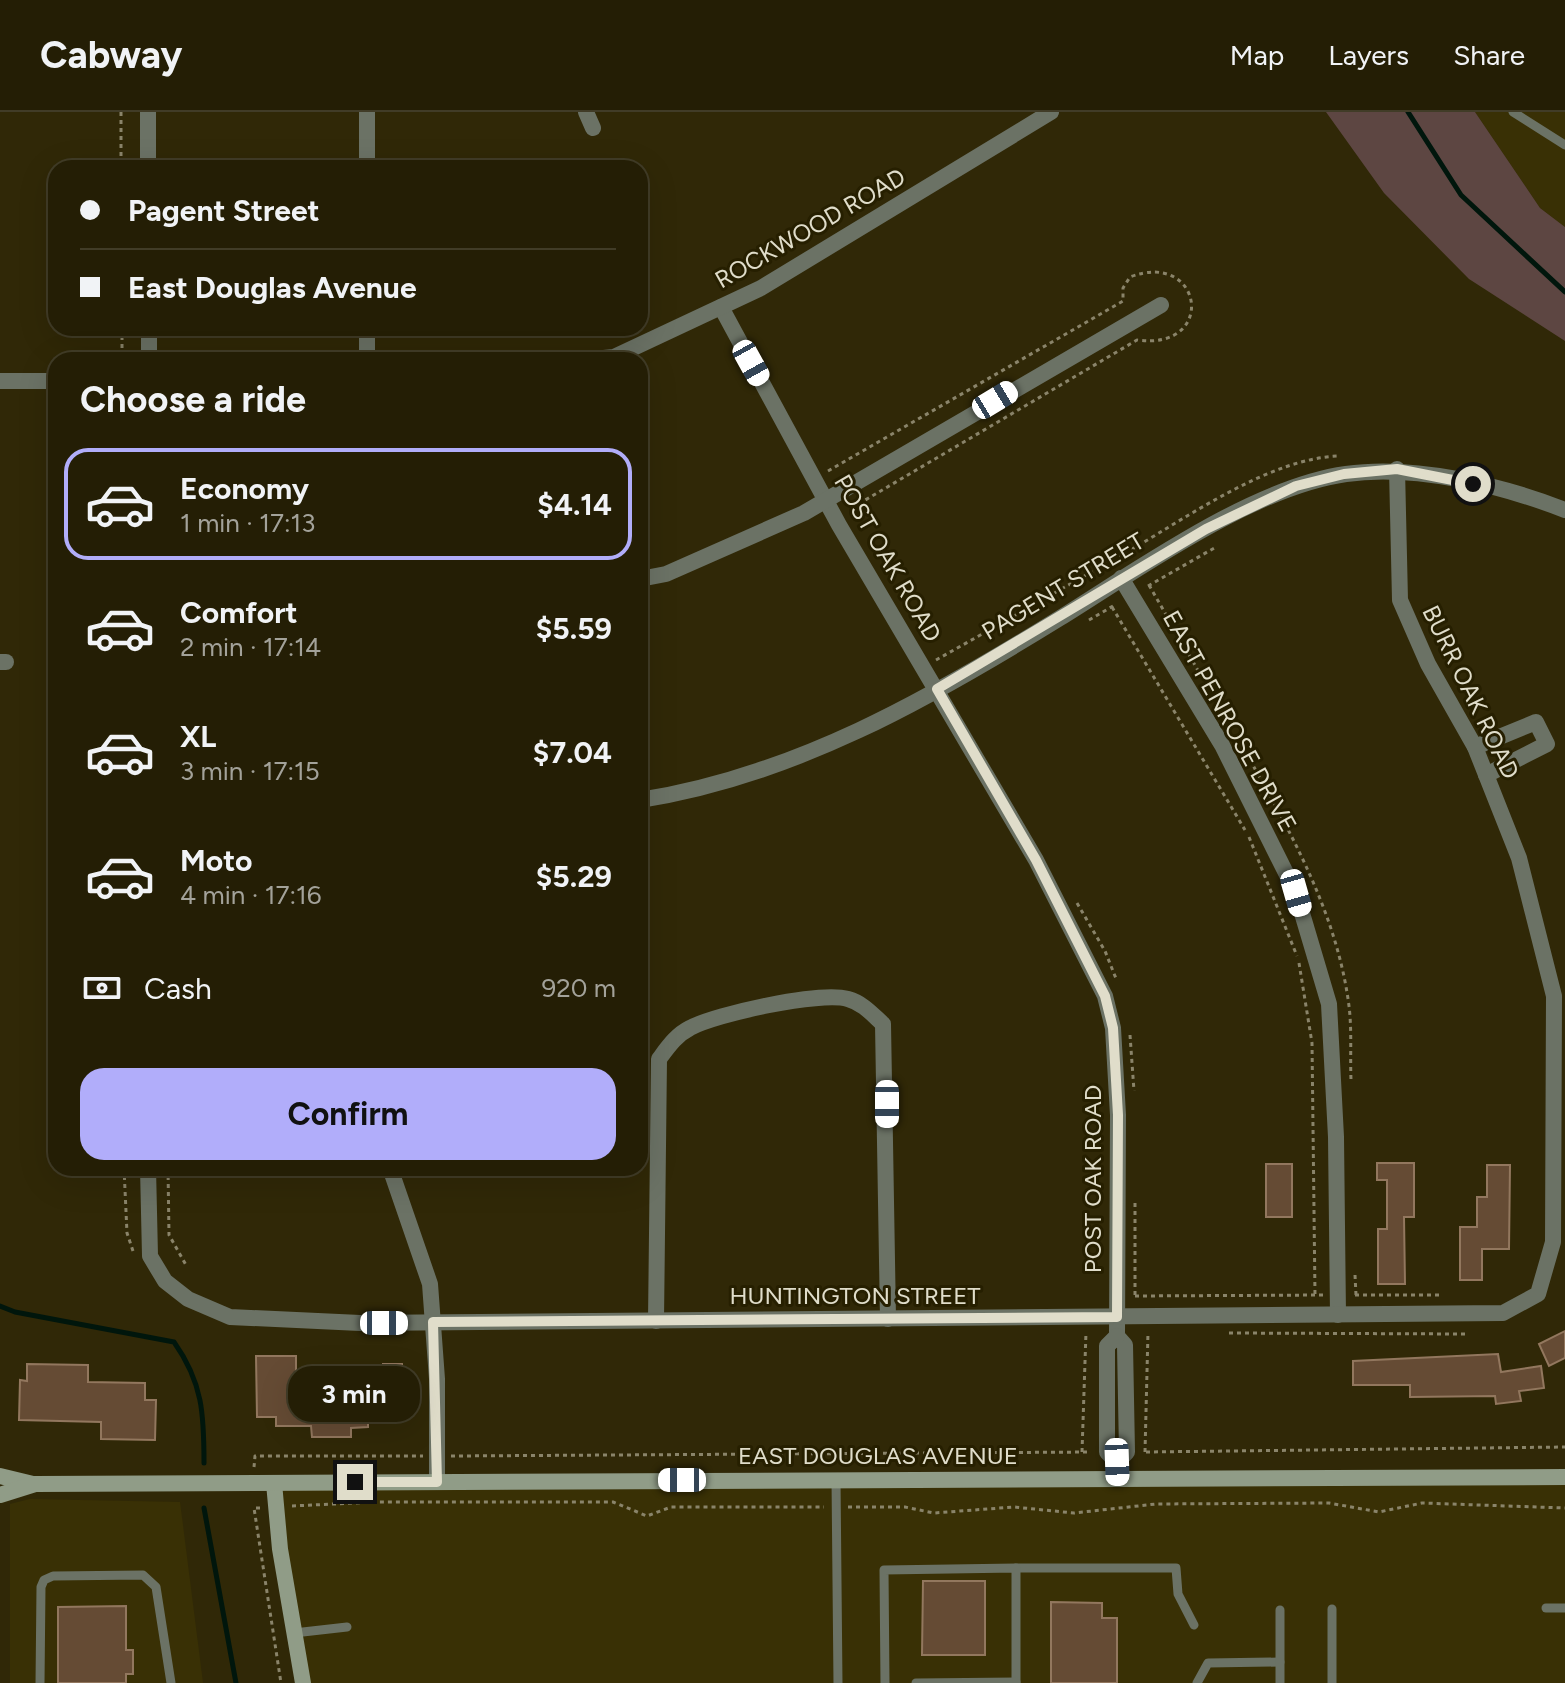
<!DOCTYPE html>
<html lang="en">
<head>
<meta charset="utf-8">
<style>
  body { margin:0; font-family:Figtree,sans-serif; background:#2c270f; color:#f1f3f6; height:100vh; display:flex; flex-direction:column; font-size:30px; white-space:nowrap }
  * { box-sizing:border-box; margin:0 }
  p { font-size:26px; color:#a3a29a }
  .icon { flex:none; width:44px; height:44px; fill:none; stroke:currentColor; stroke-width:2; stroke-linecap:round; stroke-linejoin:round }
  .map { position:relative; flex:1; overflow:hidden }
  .sheet { position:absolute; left:48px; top:240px; width:600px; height:824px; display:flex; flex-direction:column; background:#241e05; border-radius:24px; box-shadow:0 8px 32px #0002,0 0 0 2px #413c27 }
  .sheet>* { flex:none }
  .banner { position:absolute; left:48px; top:48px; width:600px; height:176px; border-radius:24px; box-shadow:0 8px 32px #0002,0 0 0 2px #413c27; display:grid; align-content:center; height:176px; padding:0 32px; background:#241e05 }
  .end { position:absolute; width:36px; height:36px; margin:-18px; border:10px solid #e0ddca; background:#111; box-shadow:0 0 0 4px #111 }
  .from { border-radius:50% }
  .bubble { position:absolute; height:56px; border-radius:24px; background:#241e05; box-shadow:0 8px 32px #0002,0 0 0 2px #413c27; font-size:26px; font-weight:700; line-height:56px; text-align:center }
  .car { position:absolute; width:24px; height:48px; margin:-24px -12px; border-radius:10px; box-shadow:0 0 6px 2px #0007; background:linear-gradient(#fff 24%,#345 0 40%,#fff 0 76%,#345 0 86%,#fff 0) }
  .banner b { display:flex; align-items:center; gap:28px; height:76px; font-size:30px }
  .banner b+b { border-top:2px solid #413c27 }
  .banner i { width:20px; height:20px; background:#f1f3f6 }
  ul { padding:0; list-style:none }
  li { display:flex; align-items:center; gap:24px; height:112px; margin:0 16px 12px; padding:0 16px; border:4px solid transparent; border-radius:24px }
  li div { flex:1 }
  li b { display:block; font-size:30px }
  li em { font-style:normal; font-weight:700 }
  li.on { border-color:#b1adfa }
  li>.icon { width:72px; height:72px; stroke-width:1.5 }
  h2 { padding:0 32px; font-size:36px; line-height:96px }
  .pay { display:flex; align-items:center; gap:20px; height:88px; padding:0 32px; font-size:30px }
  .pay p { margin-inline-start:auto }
  .button { display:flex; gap:16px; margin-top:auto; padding:16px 32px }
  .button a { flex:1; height:92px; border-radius:24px; background:#b1adfa; color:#111; font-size:32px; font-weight:700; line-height:92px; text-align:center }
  header { display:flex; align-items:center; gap:48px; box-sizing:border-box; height:112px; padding:0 40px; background:#241e05; border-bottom:2px solid #413c27 }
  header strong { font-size:38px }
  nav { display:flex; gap:44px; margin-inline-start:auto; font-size:28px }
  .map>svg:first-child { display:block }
</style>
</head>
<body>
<header>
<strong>Cabway</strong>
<nav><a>Map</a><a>Layers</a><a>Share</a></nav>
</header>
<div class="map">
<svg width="1565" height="1571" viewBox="0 0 1565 1571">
  <rect width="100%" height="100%" fill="#302807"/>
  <!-- built -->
  <g fill="#393005">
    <path d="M1475,0H1565V115L1540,96Z"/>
    <path d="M1565,1364V1571H303L274,1371Z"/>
    <path d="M30,1387L180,1390L203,1571H10V1392Z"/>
  </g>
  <!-- green -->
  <path fill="#5d4642" d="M1326,0H1475L1540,96L1565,115V229L1469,167L1384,81Z"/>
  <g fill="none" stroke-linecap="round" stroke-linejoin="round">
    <!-- stream -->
    <g stroke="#00160c" stroke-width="5">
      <path d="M1408,0L1461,83L1565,180"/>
      <path d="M0,1194L15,1200L174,1230C203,1271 204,1303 204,1351"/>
      <path d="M204,1396L236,1571"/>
    </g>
  </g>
  <!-- building -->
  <g fill="#654b34" stroke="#92775e" stroke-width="2">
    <path d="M1377,1051H1414V1105H1404L1405,1172H1378V1117H1387V1068H1377Z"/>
    <rect x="1266" y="1052" width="26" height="53"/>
    <path d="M1487,1053H1510L1509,1137H1482V1168H1460V1115H1477V1085H1487Z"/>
    <path d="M1565,1219V1246L1549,1254L1539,1232Z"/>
    <path d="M1498,1242L1501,1260L1541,1254L1544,1276L1519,1279L1521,1289L1496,1292L1495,1284L1410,1285V1273H1353V1249Z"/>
    <path d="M256,1244H296V1264H312L313,1289H365V1271L383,1270V1252H402L403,1292H392V1309H368V1315L351,1316V1325H312L311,1314H276V1305H257Z"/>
    <path d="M27,1252L88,1253V1270L145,1271V1288H156L155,1328L101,1327V1310L19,1308L20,1268L27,1269Z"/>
    <path d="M923,1469H985V1543H922Z"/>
    <path d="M1051,1490L1102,1491V1506H1117V1571H1051Z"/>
    <path d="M126,1494V1538H133V1562H126V1571H58V1495Z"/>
  </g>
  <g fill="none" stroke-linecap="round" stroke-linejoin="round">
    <!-- path -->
    <g stroke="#8a846a" stroke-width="3" stroke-dasharray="4 4" stroke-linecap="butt">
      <path d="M121,0V56"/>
      <path d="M122,216V248"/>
      <path d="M828,359L1123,189V176L1130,165C1203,137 1218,239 1137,228L850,397"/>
      <path d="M1149,473L1216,590"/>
      <path d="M1148,474L1216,435"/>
      <path d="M1112,495L1245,718"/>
      <path d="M1089,508L1113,494"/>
      <path d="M936,548C1002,511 1068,473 1134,436C1192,402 1272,346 1339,344"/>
      <path d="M1242,634C1288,715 1337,800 1349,894C1352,918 1350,944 1351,968"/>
      <path d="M1249,725L1297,844"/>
      <path d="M1077,791L1105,839L1117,869"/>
      <path d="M1299,851L1312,931L1315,1183"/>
      <path d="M1130,923L1134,979"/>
      <path d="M124,1056L127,1121L133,1139"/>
      <path d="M168,1056L169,1123L186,1153"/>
      <path d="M1135,1091V1187"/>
      <path d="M1355,1163L1356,1183"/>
      <path d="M1355,1183H1443"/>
      <path d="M1135,1184L1323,1183"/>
      <path d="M1229,1221L1465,1222"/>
      <path d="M1082,1340L1086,1220"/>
      <path d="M1145,1340L1148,1220"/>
      <path d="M1146,1340L1565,1335"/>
      <path d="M451,1344L1091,1340"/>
      <path d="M254,1355L255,1344H423"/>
      <path d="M292,1394L375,1390H613L647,1404L671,1395H824"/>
      <path d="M848,1395H905L934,1401L1014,1395L1074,1401L1156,1392L1329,1391L1379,1400L1422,1391L1565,1396"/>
      <path d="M260,1396H254L281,1571"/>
    </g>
    <!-- lane -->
    <g stroke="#6b7265" stroke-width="9">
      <path d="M1513,0L1565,33"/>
      <path d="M836,1367L838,1571"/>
      <path d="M1016,1456H1176L1178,1482L1194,1513"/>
      <path d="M1546,1496H1565"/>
      <path d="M1332,1497V1571"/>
      <path d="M294,1521L347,1515"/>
      <path d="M40,1571L41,1475L44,1468L53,1464L143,1463L156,1475L171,1571"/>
      <path d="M885,1571L884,1458L1016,1456V1571"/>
      <path d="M916,1571L1016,1570"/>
      <path d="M1197,1571L1208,1551L1280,1550"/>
      <path d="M1280,1571V1498"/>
    </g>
    <!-- street -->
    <g stroke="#6b7265" stroke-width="16">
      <path d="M148,0V56"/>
      <path d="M586,0L593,16"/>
      <path d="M367,56V0"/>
      <path d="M721,195L839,413L1036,748L1105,884L1113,916L1118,1003L1117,1224L1125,1233L1127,1340L1117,1350"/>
      <path d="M149,216V248"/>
      <path d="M367,248V216"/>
      <path d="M583,248L614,245L761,176L1051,0"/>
      <path d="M0,269H56"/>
      <path d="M1121,466L1222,633L1296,781L1329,892L1336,1025L1338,1203"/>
      <path d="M640,467L666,462L804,401L1161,193"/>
      <path d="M0,550H6"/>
      <path d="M1475,635L1536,610L1547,632L1486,663"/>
      <path d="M640,688C794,664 929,587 1060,506C1139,457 1253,375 1346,362C1413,352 1501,373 1565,398"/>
      <path d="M148,1056L150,1144L165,1169L188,1187L230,1205L360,1211L1503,1201L1538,1182L1553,1130L1554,884L1519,746L1475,635L1428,552L1400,488L1397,357"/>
      <path d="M390,1056L430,1172L437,1267V1370"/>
      <path d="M656,1209L659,947C668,935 676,923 690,916C716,902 820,879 848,887C863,891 873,903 883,912L888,1207"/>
      <path d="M1117,1361V1350L1107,1340V1234L1117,1224"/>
    </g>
    <!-- secondary -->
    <g stroke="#909c87" stroke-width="16">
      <path d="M0,1364L33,1372"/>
      <path d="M274,1371L280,1437L303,1571"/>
      <path d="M0,1383L35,1372L1565,1365"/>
    </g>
  </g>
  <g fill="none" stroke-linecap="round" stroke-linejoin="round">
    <!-- route -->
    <path stroke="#e0ddca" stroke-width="10" d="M355,1370H437L433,1210L1117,1205L1118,1003L1113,916L1105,884L1036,748L937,577L1206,417L1296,374L1344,362L1397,357L1473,372"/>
  </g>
  <g text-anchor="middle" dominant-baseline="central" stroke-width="6" stroke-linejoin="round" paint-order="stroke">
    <!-- street labels -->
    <g font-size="24" fill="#e0ddca" stroke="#261f00">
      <text transform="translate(810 116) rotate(-30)">ROCKWOOD ROAD</text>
      <text transform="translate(888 446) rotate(60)">POST OAK ROAD</text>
      <text transform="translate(1063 474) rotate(-31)">PAGENT STREET</text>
      <text transform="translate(1471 580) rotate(64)">BURR OAK ROAD</text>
      <text transform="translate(1230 609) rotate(61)">EAST PENROSE DRIVE</text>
      <text transform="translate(1092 1067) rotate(-90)">POST OAK ROAD</text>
      <text x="855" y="1183">HUNTINGTON STREET</text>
      <text x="878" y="1343">EAST DOUGLAS AVENUE</text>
    </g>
  </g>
</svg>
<i class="end from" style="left:1473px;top:372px"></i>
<i class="end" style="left:355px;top:1370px"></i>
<div class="bubble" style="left:288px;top:1254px;width:132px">3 min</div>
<i class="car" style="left:751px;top:251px;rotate:151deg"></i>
<i class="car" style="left:995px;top:288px;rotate:59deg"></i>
<i class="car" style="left:1296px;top:781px;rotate:164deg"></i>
<i class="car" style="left:887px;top:992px;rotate:180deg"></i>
<i class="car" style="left:384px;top:1211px;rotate:90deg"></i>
<i class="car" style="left:1117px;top:1350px;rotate:178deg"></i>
<i class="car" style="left:682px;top:1368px;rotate:270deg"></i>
<div class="banner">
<b><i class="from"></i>Pagent Street</b>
<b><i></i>East Douglas Avenue</b>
</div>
<section class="sheet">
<h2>Choose a ride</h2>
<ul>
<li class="on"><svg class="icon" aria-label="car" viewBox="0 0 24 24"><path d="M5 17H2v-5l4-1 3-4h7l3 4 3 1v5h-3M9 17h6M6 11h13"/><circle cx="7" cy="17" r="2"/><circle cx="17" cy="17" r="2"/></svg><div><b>Economy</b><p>1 min · 17:13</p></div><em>$4.14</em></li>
<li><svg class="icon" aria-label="car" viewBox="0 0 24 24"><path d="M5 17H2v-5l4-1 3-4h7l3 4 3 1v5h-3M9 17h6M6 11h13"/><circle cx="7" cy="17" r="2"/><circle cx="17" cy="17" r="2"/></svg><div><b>Comfort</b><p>2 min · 17:14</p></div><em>$5.59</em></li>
<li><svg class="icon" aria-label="car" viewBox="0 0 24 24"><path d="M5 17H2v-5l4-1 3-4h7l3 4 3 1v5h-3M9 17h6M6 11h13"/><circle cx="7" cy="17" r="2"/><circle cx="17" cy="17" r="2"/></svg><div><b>XL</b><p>3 min · 17:15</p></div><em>$7.04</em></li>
<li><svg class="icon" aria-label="car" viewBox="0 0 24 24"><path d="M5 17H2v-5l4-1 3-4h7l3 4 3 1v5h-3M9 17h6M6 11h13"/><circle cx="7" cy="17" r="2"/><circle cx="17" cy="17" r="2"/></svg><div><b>Moto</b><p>4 min · 17:16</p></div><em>$5.29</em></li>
</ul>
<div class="pay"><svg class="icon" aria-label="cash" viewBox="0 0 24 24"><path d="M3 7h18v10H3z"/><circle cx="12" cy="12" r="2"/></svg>Cash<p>920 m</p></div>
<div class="button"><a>Confirm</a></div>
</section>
</div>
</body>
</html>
